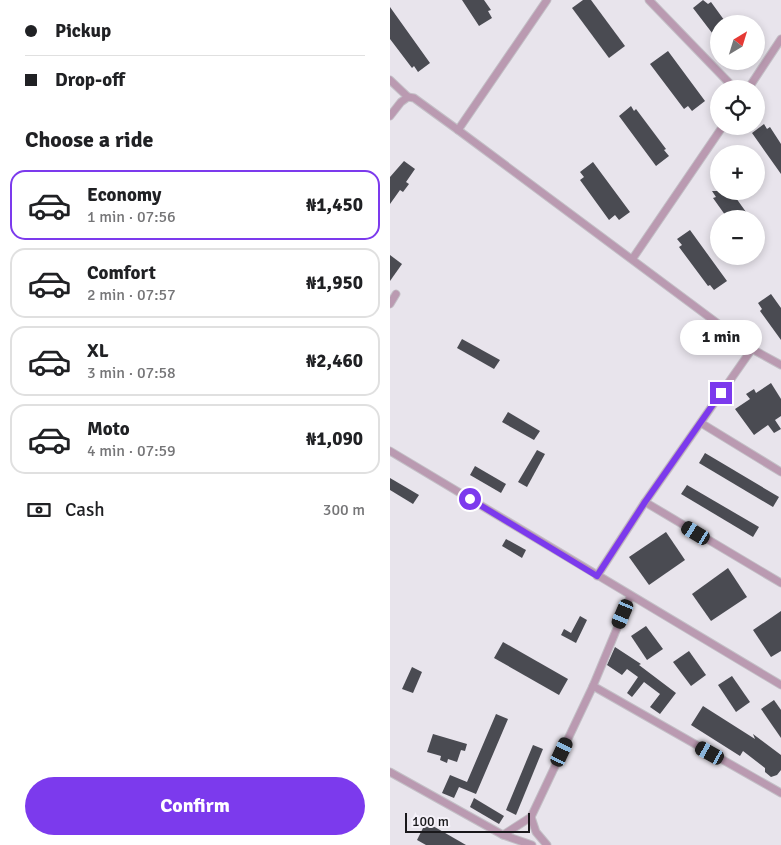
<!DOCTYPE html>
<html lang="en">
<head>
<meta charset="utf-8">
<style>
  body { margin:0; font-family:Signika,sans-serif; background:#f2f2f2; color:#202124; height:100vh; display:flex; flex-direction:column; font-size:19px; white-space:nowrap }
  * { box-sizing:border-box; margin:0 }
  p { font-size:16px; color:#757577 }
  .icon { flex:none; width:28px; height:28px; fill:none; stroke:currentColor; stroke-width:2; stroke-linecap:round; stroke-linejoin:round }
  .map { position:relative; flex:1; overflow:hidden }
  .details { display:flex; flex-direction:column; background:#fff; width:390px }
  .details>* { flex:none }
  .guide { display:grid; align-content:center; height:110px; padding:0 25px; background:#fff }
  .needle { width:32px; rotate:38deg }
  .tools { position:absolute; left:320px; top:15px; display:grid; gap:10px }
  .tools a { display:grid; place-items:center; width:55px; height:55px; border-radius:50%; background:#fff; box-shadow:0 2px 8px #0003; font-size:25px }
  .scale { position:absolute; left:15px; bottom:12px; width:125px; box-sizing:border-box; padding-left:5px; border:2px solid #19181b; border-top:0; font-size:14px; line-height:18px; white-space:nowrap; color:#19181b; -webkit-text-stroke:4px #f5f1f9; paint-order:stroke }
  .end { position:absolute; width:22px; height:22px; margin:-11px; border:6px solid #7c3aed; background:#fff; box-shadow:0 0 0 2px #fff }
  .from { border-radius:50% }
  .bubble { position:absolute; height:35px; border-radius:18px; background:#fff; box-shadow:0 2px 8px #0003; font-size:16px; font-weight:700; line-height:35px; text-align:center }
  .car { position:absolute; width:15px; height:30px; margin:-15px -8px; border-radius:6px; box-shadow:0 0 4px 1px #0007; background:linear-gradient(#222 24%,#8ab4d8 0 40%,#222 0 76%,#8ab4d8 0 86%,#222 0) }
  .guide b { display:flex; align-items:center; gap:18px; height:48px; font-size:19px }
  .guide b+b { border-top:1px solid #e0e0e0 }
  .guide i { width:12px; height:12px; background:#202124 }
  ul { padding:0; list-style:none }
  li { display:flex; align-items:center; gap:15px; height:70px; margin:0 10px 8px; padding:0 15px; border:2px solid #e0e0e0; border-radius:15px }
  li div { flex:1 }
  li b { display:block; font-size:19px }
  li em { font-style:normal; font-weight:700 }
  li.active { border-color:#7c3aed }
  li>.icon { width:45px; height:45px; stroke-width:1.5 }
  h2 { padding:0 25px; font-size:22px; line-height:60px }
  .pay { display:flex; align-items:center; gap:12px; height:55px; padding:0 25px; font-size:19px }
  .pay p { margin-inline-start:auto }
  .action { display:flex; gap:10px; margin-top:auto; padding:10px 25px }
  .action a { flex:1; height:58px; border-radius:30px; background:#7c3aed; color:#fff; font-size:20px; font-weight:700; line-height:58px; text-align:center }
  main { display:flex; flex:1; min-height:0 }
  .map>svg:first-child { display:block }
</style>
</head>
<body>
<main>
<section class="details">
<div class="guide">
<b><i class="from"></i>Pickup</b>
<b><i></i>Drop-off</b>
</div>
<h2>Choose a ride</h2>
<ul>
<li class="active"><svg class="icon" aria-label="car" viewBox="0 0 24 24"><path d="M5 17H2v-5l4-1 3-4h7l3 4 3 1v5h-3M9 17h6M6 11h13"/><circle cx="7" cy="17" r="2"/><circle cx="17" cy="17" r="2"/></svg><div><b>Economy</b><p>1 min · 07:56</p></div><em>₦1,450</em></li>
<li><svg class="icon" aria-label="car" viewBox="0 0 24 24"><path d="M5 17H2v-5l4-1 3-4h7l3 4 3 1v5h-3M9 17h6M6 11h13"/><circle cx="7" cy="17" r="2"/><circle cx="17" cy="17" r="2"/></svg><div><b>Comfort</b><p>2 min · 07:57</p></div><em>₦1,950</em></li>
<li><svg class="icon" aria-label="car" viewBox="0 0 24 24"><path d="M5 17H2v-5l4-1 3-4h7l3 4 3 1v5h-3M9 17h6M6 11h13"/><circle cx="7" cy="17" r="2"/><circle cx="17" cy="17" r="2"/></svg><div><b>XL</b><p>3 min · 07:58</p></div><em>₦2,460</em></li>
<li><svg class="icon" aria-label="car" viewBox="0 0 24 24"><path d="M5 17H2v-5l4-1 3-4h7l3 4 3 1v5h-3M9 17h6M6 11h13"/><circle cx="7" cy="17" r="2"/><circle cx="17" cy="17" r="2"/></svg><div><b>Moto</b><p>4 min · 07:59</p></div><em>₦1,090</em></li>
</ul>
<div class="pay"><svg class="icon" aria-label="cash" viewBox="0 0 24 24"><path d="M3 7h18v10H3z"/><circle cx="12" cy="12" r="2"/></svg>Cash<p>300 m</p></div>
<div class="action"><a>Confirm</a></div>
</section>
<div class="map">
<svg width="391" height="845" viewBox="0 0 391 845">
  <rect width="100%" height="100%" fill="#e8e4ec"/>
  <!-- building -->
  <g fill="#4a4b52">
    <path d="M72,0H94L101,10L98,11L102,18L89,26Z"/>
    <path d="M193,0H201L235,46L219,58L182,8Z"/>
    <path d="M313,0L318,4L321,2L337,24H329V42L303,8Z"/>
    <path d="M0,7L40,63L28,72L24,66L22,68L0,39Z"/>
    <path d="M278,51L315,101L302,111L298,106L294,109L260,64Z"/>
    <path d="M241,106L244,111L246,109L276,149L274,150L279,156L266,166L229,116Z"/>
    <path d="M374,124L377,129L380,127L391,144V174L362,133Z"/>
    <path d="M14,161L25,169L16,182L19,184L13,192L10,190L0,204V177Z"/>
    <path d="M203,162L240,212L229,220L225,215L219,220L190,180L194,177L190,172Z"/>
    <path d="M322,191H341L361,219H338L323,198L326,197Z"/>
    <path d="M300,230L337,281L324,290L320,285L318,286L289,247L292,245L287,239Z"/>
    <path d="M0,255L12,264L0,281Z"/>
    <path d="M381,294L391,308V340L370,311L372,309L368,303Z"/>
    <path d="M72,339L110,360L104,369L67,348Z"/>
    <path d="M381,383L391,399V416L385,420L391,429L384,433L378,425L364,435L345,409L360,399L356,394L364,389L366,393Z"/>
    <path d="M118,412L150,431L144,440L112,422Z"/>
    <path d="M147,450L155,454L137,487L128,482Z"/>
    <path d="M315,453L389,497L383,507L309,463Z"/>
    <path d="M85,466L116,484L111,493L80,475Z"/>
    <path d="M0,478L29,495L23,504L0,490Z"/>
    <path d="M297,485L369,527L363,537L291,494Z"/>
    <path d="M276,532L295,560L259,585L239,557Z"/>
    <path d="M116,539L136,550L132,558L112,546Z"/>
    <path d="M338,568L357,597L321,621L302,594Z"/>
    <path d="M391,611V651L381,657L363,630Z"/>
    <path d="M190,616L197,620L186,643L171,635L174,629L181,633Z"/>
    <path d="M256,626L273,649L257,660L241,636Z"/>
    <path d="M113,642L178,679L169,695L104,658Z"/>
    <path d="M225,647L251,664L249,665L286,693L270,714L260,707L270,694L254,682L242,697L237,693L248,677L237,669L232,675L217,665Z"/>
    <path d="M299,651L316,675L301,686L283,662Z"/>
    <path d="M22,667L32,672L23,693L12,689Z"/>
    <path d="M342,676L360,702L346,712L328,685Z"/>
    <path d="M384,700L391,710V738L371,709Z"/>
    <path d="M313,706L365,739L363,734L391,755V770L387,775L381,777L375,772V768L353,751L350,756L301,725Z"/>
    <path d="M106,714L118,719L86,794L69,787L64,798L52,793L60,775L77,782Z"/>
    <path d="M43,734L77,744L75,751L71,750L67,762L58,759L57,763L50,760L51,756L37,752Z"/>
    <path d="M143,745L153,749L126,815L116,810Z"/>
    <path d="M84,798L114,816L109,824L80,807Z"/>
    <path d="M36,822L76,845H36L27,840Z"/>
  </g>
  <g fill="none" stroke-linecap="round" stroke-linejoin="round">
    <!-- street casing -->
    <g stroke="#c3bfc6" stroke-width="9">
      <g id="street">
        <path d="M259,0L345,89"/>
        <path d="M0,80L18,97L24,98L68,130L362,349L391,365"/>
        <path d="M358,89L391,39"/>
        <path d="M0,116L11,102L18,97"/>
        <path d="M68,130L157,0"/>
        <path d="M243,258L333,126"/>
        <path d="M0,304L6,294"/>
        <path d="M311,423L391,472"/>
        <path d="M0,451L391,685"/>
        <path d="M255,502L391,583"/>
        <path d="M207,576L255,502L362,349"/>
        <path d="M203,686L240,597"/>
        <path d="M0,772L113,835L141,817L203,686L391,793"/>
        <path d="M141,817L146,832L157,845"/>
        <path d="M113,835L142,845"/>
      </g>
    </g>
    <!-- street -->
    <use href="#street" stroke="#ba9ab1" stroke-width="7"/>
  </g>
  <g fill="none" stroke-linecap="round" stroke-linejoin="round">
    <!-- route -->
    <path stroke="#7c3aed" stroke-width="6" d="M80,499L207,576L255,502L331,393"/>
  </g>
</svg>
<div class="tools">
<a><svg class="needle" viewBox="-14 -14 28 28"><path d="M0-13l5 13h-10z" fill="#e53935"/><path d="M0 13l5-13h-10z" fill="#757577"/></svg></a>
<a><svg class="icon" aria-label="locate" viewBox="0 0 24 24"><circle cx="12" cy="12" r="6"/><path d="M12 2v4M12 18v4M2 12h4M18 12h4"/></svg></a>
<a>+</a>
<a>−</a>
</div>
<div class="scale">100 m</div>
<i class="end from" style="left:80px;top:499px"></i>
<i class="end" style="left:331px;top:393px"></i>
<div class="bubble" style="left:290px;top:320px;width:82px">1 min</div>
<i class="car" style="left:306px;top:533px;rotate:301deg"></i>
<i class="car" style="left:233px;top:614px;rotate:203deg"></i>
<i class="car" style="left:172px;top:752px;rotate:25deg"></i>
<i class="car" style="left:320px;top:753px;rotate:299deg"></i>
</div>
</main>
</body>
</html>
